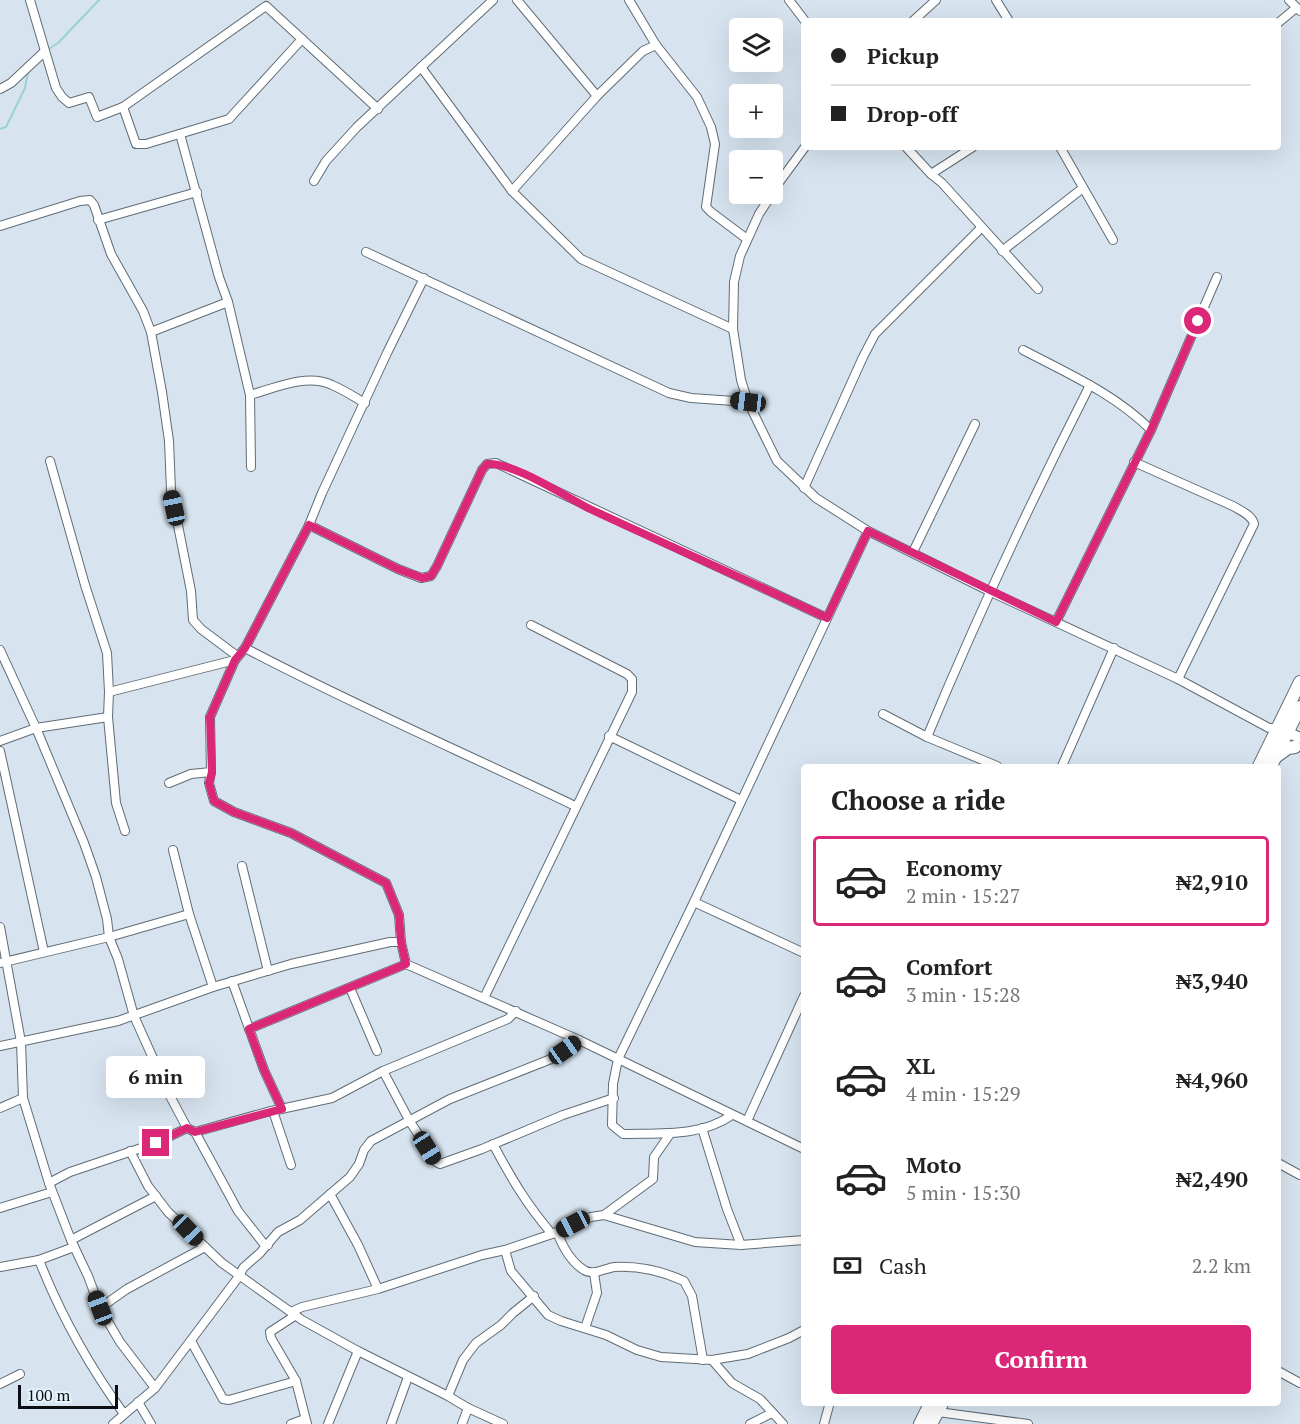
<!DOCTYPE html>
<html lang="en">
<head>
<meta charset="utf-8">
<style>
  body { margin:0; font-family:"PT Serif",serif; background:#f2f2f2; color:#222; height:100vh; display:flex; flex-direction:column; font-size:22px; white-space:nowrap }
  * { box-sizing:border-box; margin:0 }
  p { font-size:20px; color:#767676 }
  .icon { flex:none; width:33px; height:33px; fill:none; stroke:currentColor; stroke-width:2; stroke-linecap:round; stroke-linejoin:round }
  .map { position:relative; flex:1; overflow:hidden }
  .panel { position:absolute; left:801px; top:764px; width:480px; height:642px; display:flex; flex-direction:column; background:#fff; border-radius:6px; box-shadow:0 6px 24px #0002 }
  .panel>* { flex:none }
  .banner { position:absolute; left:801px; top:18px; width:480px; height:132px; border-radius:6px; box-shadow:0 6px 24px #0002; display:grid; align-content:center; height:132px; padding:0 30px; background:#fff }
  .buttons { position:absolute; left:729px; top:18px; display:grid; gap:12px }
  .buttons a { display:grid; place-items:center; width:54px; height:54px; border-radius:6px; background:#fff; box-shadow:0 6px 24px #0002; font-size:30px }
  .scale { position:absolute; left:18px; bottom:15px; width:100px; box-sizing:border-box; padding-left:6px; border:3px solid #0b0f13; border-top:0; font-size:16px; line-height:21px; white-space:nowrap; color:#0b0f13; -webkit-text-stroke:4px #e4f2fc; paint-order:stroke }
  .end { position:absolute; width:27px; height:27px; margin:-14px; border:8px solid #db2777; background:#fff; box-shadow:0 0 0 3px #fff }
  .from { border-radius:50% }
  .bubble { position:absolute; height:42px; border-radius:6px; background:#fff; box-shadow:0 6px 24px #0002; font-size:20px; font-weight:700; line-height:42px; text-align:center }
  .car { position:absolute; width:18px; height:36px; margin:-18px -9px; border-radius:8px; box-shadow:0 0 4px 2px #0007; background:linear-gradient(#222 24%,#8ab4d8 0 40%,#222 0 76%,#8ab4d8 0 86%,#222 0) }
  .banner b { display:flex; align-items:center; gap:21px; height:57px; font-size:22px }
  .banner b+b { border-top:2px solid #e0e0e0 }
  .banner i { width:15px; height:15px; background:#222 }
  ul { padding:0; list-style:none }
  li { display:flex; align-items:center; gap:18px; height:90px; margin:0 12px 9px; padding:0 18px; border:3px solid transparent; border-radius:6px }
  li div { flex:1 }
  li b { display:block; font-size:22px }
  li em { font-style:normal; font-weight:700 }
  li.active { border-color:#db2777 }
  li>.icon { width:54px; height:54px; stroke-width:1.5 }
  h2 { padding:0 30px; font-size:27px; line-height:72px }
  .pay { display:flex; align-items:center; gap:15px; height:66px; padding:0 30px; font-size:22px }
  .pay p { margin-inline-start:auto }
  .primary-button { display:flex; gap:12px; margin-top:auto; padding:12px 30px }
  .primary-button a { flex:1; height:69px; border-radius:6px; background:#db2777; color:#fff; font-size:24px; font-weight:700; line-height:69px; text-align:center }
  .map>svg:first-child { display:block }
</style>
</head>
<body>
<div class="map">
<svg width="1300" height="1424" viewBox="0 0 1300 1424">
  <rect width="100%" height="100%" fill="#d7e4ef"/>
  <g fill="none" stroke-linecap="round" stroke-linejoin="round">
    <!-- stream -->
    <g stroke="#9ad2d1" stroke-width="2">
      <path d="M47,50L58,43L99,0"/>
      <path d="M0,129L6,127L25,88L28,72"/>
    </g>
    <!-- minor casing -->
    <g stroke="#606c74" stroke-width="10">
      <g id="minor">
        <path d="M30,0L56,88L62,97L69,103L89,97L97,117L123,107L136,144H146L229,119L302,39"/>
        <path d="M517,0L597,96"/>
        <path d="M629,0L656,45L697,97L711,127L715,144L706,207L711,212L747,239"/>
        <path d="M789,0L805,21"/>
        <path d="M996,0L1009,21"/>
        <path d="M1289,0L1300,11"/>
        <path d="M913,21L936,0"/>
        <path d="M1278,23L1296,8"/>
        <path d="M421,67L512,191L581,259L733,329"/>
        <path d="M0,89L11,83L44,52"/>
        <path d="M123,107L266,6L378,109"/>
        <path d="M180,134L219,277L228,302L250,395L251,467"/>
        <path d="M906,147L931,174L942,183L1038,289"/>
        <path d="M1060,147L1113,240"/>
        <path d="M931,174L973,147"/>
        <path d="M314,181L326,161L357,127L493,0"/>
        <path d="M512,191L597,96L643,51L656,45"/>
        <path d="M772,192L805,147"/>
        <path d="M772,194L759,214L740,256L734,282L733,329L741,380L748,402L777,461L816,498L868,531L989,591L1178,679L1269,728H1278"/>
        <path d="M98,220L197,192"/>
        <path d="M0,226L80,201L90,200L94,205L111,254L143,311L151,332L162,392L169,441L171,490L191,591L193,620L201,629L237,656"/>
        <path d="M1002,251L1083,188"/>
        <path d="M366,252L669,393L691,398L748,402"/>
        <path d="M151,332L228,302"/>
        <path d="M1023,350C1067,373 1115,394 1151,430"/>
        <path d="M250,395C275,388 307,373 332,385C344,390 354,397 365,403"/>
        <path d="M50,461L85,585L107,653L109,692L108,717L116,803L125,831"/>
        <path d="M1134,462L1233,506C1241,511 1252,515 1254,524L1178,679"/>
        <path d="M804,488L863,357L875,334L981,228"/>
        <path d="M309,525L398,569L421,578L431,576L437,566L482,470L487,464L496,463L827,618"/>
        <path d="M913,552L975,424"/>
        <path d="M1056,622L1151,430L1217,277"/>
        <path d="M245,648C353,705 465,753 575,806"/>
        <path d="M0,650L36,728L84,843L96,877L107,919L109,937L118,959L134,1016L170,1096L187,1128L195,1132L238,1211L264,1244L268,1245"/>
        <path d="M235,660L210,717L211,772L209,783L214,801L234,812L291,833L386,883L399,915L401,942"/>
        <path d="M109,692L235,660L245,648L309,525L322,493L387,353L424,278"/>
        <path d="M883,714L927,737L997,766"/>
        <path d="M609,736L741,800"/>
        <path d="M927,737C977,617 1031,501 1090,385"/>
        <path d="M0,741L36,728L108,717"/>
        <path d="M0,751L44,952"/>
        <path d="M1062,766L1114,648"/>
        <path d="M169,783L191,774L211,772"/>
        <path d="M173,850L189,914L213,987"/>
        <path d="M242,866L268,971"/>
        <path d="M694,902L804,953"/>
        <path d="M0,927L21,1042L23,1098L49,1183L71,1240L88,1276L100,1308L120,1342L155,1388"/>
        <path d="M0,963L109,937L189,914"/>
        <path d="M232,981L264,1070L282,1109"/>
        <path d="M350,988L377,1051"/>
        <path d="M484,998L632,692V679L627,674L531,625"/>
        <path d="M249,1029L406,964"/>
        <path d="M0,1046L118,1021L213,987L291,964L390,942H401L406,964L579,1040L804,1149"/>
        <path d="M383,1071L409,1120L436,1162L440,1164L482,1149L563,1115L614,1098"/>
        <path d="M0,1108L23,1098"/>
        <path d="M273,1111L291,1165"/>
        <path d="M732,1115C701,1137 660,1133 623,1134L612,1125L613,1084L618,1059L694,902L868,531"/>
        <path d="M747,1121L804,996"/>
        <path d="M702,1128L727,1209L741,1245"/>
        <path d="M195,1132L267,1112L332,1098L383,1071L508,1019L516,1011"/>
        <path d="M493,1144C511,1178 527,1205 552,1234"/>
        <path d="M130,1151L148,1186L168,1212L222,1263L302,1320L358,1351L448,1396L468,1408L503,1424"/>
        <path d="M1278,1163L1300,1175"/>
        <path d="M49,1183L70,1172L156,1143L187,1128"/>
        <path d="M330,1194L358,1245L378,1289"/>
        <path d="M0,1208L52,1192"/>
        <path d="M604,1215L653,1179L654,1157L670,1134"/>
        <path d="M557,1232C562,1245 571,1262 584,1270C593,1276 605,1268 615,1267C639,1266 662,1271 684,1281L692,1296L703,1360"/>
        <path d="M71,1240L156,1196"/>
        <path d="M505,1250L511,1271L548,1315L561,1321L606,1335L637,1350L661,1357L712,1360L748,1354L789,1338L804,1330"/>
        <path d="M39,1260C61,1316 89,1366 124,1414"/>
        <path d="M0,1267L39,1260L74,1247"/>
        <path d="M100,1308L127,1289L205,1247"/>
        <path d="M291,1312L302,1307L378,1289L482,1255L505,1250L552,1234L591,1217L604,1215L695,1242L741,1245L804,1240"/>
        <path d="M296,1315L270,1332L271,1338L296,1381L307,1424"/>
        <path d="M585,1328L597,1293L594,1273"/>
        <path d="M191,1341L223,1399L229,1400L296,1381"/>
        <path d="M712,1360L732,1383L760,1399L783,1424"/>
        <path d="M1278,1371L1300,1383"/>
        <path d="M0,1384L20,1374"/>
        <path d="M448,1396L463,1360L476,1343L501,1325L513,1313L534,1296"/>
        <path d="M138,1402L151,1424"/>
        <path d="M938,1412L1028,1424"/>
        <path d="M113,1424L155,1388L240,1275L243,1268L260,1253L278,1232L300,1220L350,1177L359,1164L364,1150L371,1141L450,1099L551,1059L579,1040"/>
        <path d="M291,1424L305,1419"/>
        <path d="M328,1424L358,1351"/>
        <path d="M391,1424L408,1377"/>
        <path d="M462,1424L468,1408"/>
        <path d="M750,1424L772,1413"/>
        <path d="M824,1424L830,1402"/>
      </g>
    </g>
    <!-- tertiary casing -->
    <g stroke="#606c74" stroke-width="12">
      <path id="tertiary" d="M1281,729L1300,738"/>
    </g>
    <!-- primary casing -->
    <g stroke="#606c74" stroke-width="14">
      <g id="primary">
        <path d="M1277,756L1288,748L1295,747"/>
        <path d="M1259,766L1300,682"/>
        <path d="M1271,766L1300,707"/>
        <path d="M920,1424L931,1402"/>
        <path d="M931,1424L943,1402"/>
      </g>
    </g>
    <!-- minor -->
    <use href="#minor" stroke="#fff" stroke-width="8"/>
    <!-- tertiary -->
    <use href="#tertiary" stroke="#fff" stroke-width="10"/>
    <!-- primary -->
    <use href="#primary" stroke="#fff" stroke-width="12"/>
  </g>
  <g fill="none" stroke-linecap="round" stroke-linejoin="round">
    <!-- route -->
    <path stroke="#db2777" stroke-width="8" d="M156,1143L187,1128L195,1132L282,1109L264,1070L249,1029L406,964L401,942L399,915L386,883L291,833L234,812L214,801L209,783L212,772L210,717L235,660L245,648L309,525L398,569L422,578L431,576L437,566L482,470L487,464C514,462 564,496 590,509C669,546 749,581 827,618L868,531L1056,622L1151,430L1198,321"/>
  </g>
</svg>
<div class="buttons">
<a><svg class="icon" aria-label="layers" viewBox="0 0 24 24"><path d="M12 4l9 5-9 5-9-5zM3 14l9 5 9-5"/></svg></a>
<a>+</a>
<a>−</a>
</div>
<div class="scale">100 m</div>
<i class="end from" style="left:1198px;top:321px"></i>
<i class="end" style="left:156px;top:1143px"></i>
<div class="bubble" style="left:106px;top:1056px;width:99px">6 min</div>
<i class="car" style="left:748px;top:402px;rotate:277deg"></i>
<i class="car" style="left:174px;top:508px;rotate:348deg"></i>
<i class="car" style="left:565px;top:1050px;rotate:55deg"></i>
<i class="car" style="left:427px;top:1148px;rotate:148deg"></i>
<i class="car" style="left:573px;top:1224px;rotate:242deg"></i>
<i class="car" style="left:188px;top:1230px;rotate:136deg"></i>
<i class="car" style="left:100px;top:1308px;rotate:339deg"></i>
<div class="banner">
<b><i class="from"></i>Pickup</b>
<b><i></i>Drop-off</b>
</div>
<section class="panel">
<h2>Choose a ride</h2>
<ul>
<li class="active"><svg class="icon" aria-label="car" viewBox="0 0 24 24"><path d="M5 17H2v-5l4-1 3-4h7l3 4 3 1v5h-3M9 17h6M6 11h13"/><circle cx="7" cy="17" r="2"/><circle cx="17" cy="17" r="2"/></svg><div><b>Economy</b><p>2 min · 15:27</p></div><em>₦2,910</em></li>
<li><svg class="icon" aria-label="car" viewBox="0 0 24 24"><path d="M5 17H2v-5l4-1 3-4h7l3 4 3 1v5h-3M9 17h6M6 11h13"/><circle cx="7" cy="17" r="2"/><circle cx="17" cy="17" r="2"/></svg><div><b>Comfort</b><p>3 min · 15:28</p></div><em>₦3,940</em></li>
<li><svg class="icon" aria-label="car" viewBox="0 0 24 24"><path d="M5 17H2v-5l4-1 3-4h7l3 4 3 1v5h-3M9 17h6M6 11h13"/><circle cx="7" cy="17" r="2"/><circle cx="17" cy="17" r="2"/></svg><div><b>XL</b><p>4 min · 15:29</p></div><em>₦4,960</em></li>
<li><svg class="icon" aria-label="car" viewBox="0 0 24 24"><path d="M5 17H2v-5l4-1 3-4h7l3 4 3 1v5h-3M9 17h6M6 11h13"/><circle cx="7" cy="17" r="2"/><circle cx="17" cy="17" r="2"/></svg><div><b>Moto</b><p>5 min · 15:30</p></div><em>₦2,490</em></li>
</ul>
<div class="pay"><svg class="icon" aria-label="cash" viewBox="0 0 24 24"><path d="M3 7h18v10H3z"/><circle cx="12" cy="12" r="2"/></svg>Cash<p>2.2 km</p></div>
<div class="primary-button"><a>Confirm</a></div>
</section>
</div>
</body>
</html>
